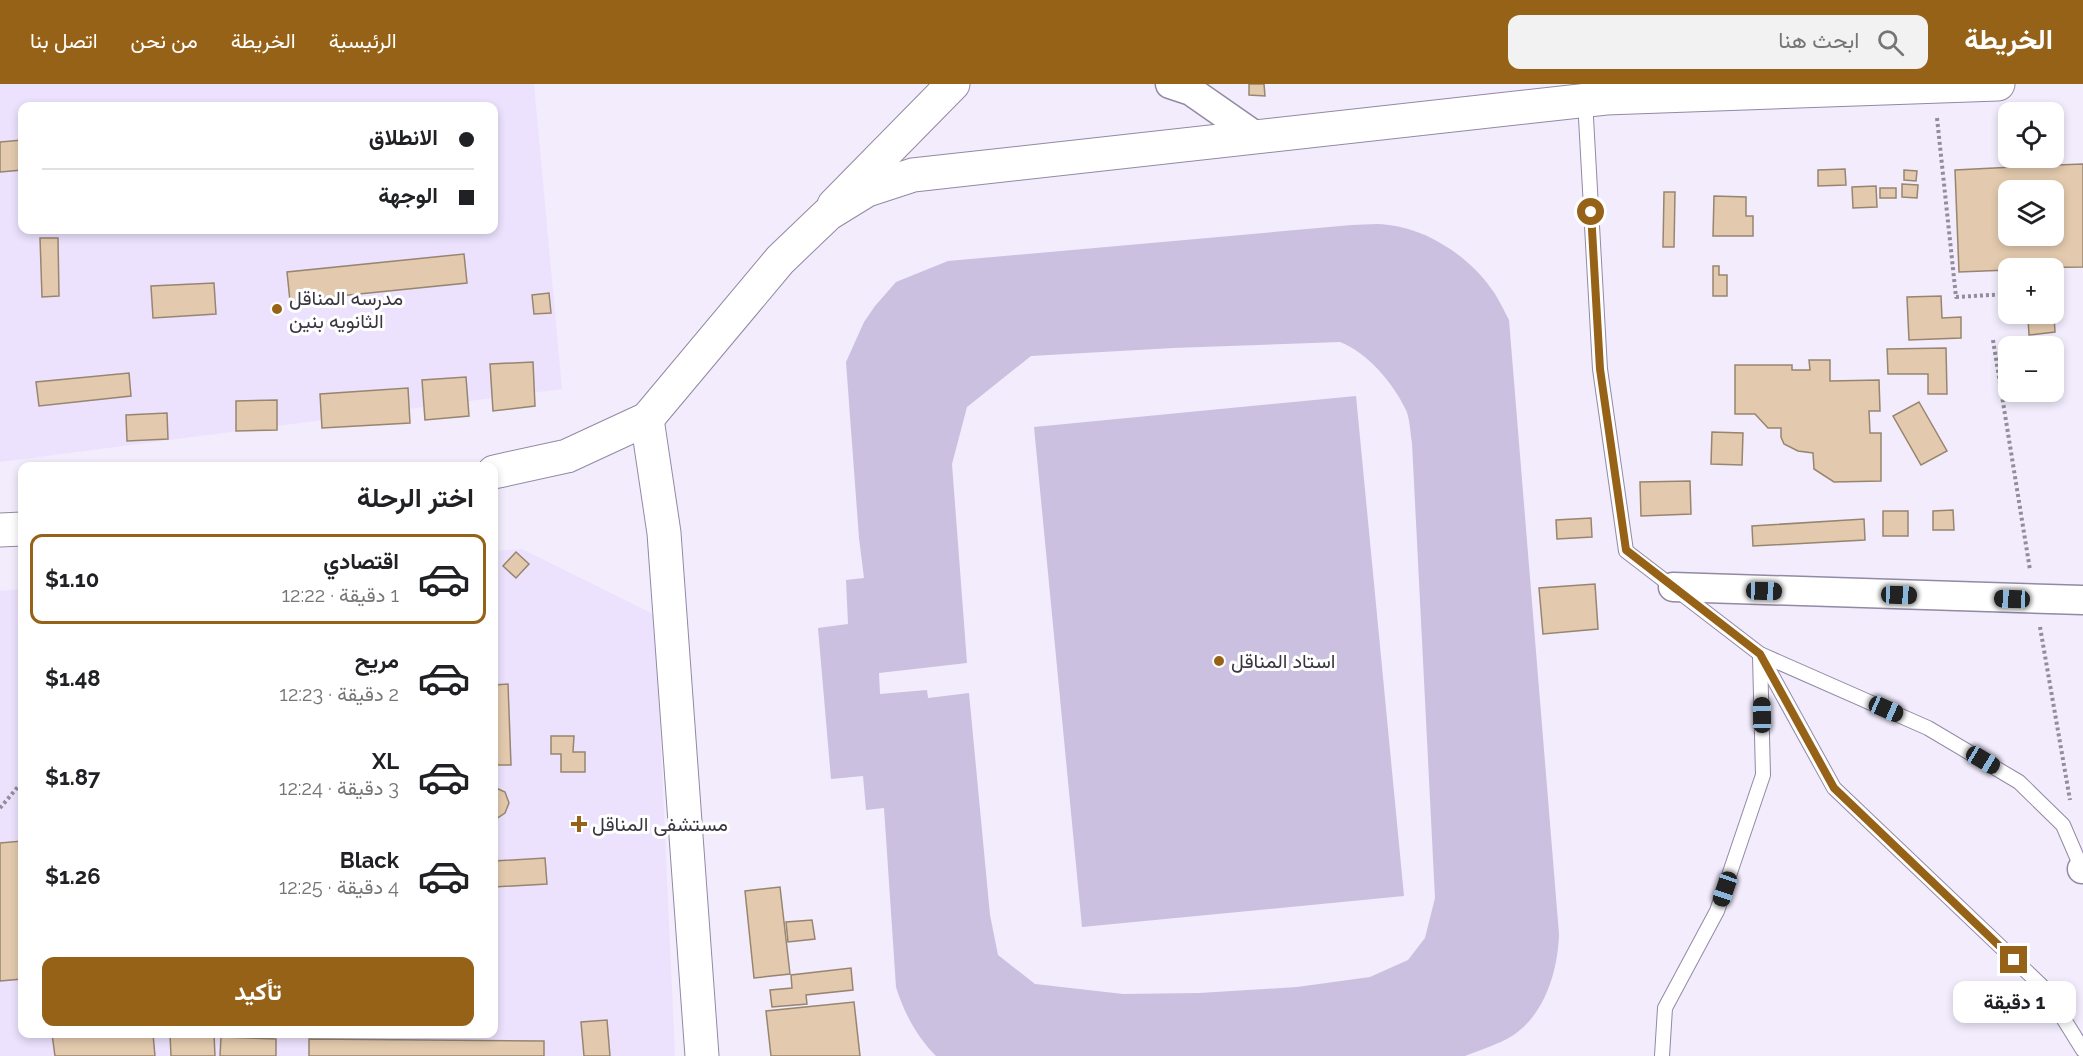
<!DOCTYPE html>
<html lang="ar">
<head>
<meta charset="utf-8">
<style>
  body { margin:0; font-family:Raleway,Vazirmatn,sans-serif; background:#f2f2f2; color:#202124; direction:rtl; height:100vh; display:flex; flex-direction:column; font-size:22px; white-space:nowrap }
  * { box-sizing:border-box; margin:0 }
  p { font-size:20px; color:#757577 }
  .icon { flex:none; width:33px; height:33px; fill:none; stroke:currentColor; stroke-width:2; stroke-linecap:round; stroke-linejoin:round }
  .map { position:relative; flex:1; overflow:hidden; direction:ltr }
  .panel { position:absolute; left:18px; top:378px; width:480px; height:576px; display:flex; flex-direction:column; background:#fff; border-radius:12px; box-shadow:0 3px 9px #0003; direction:rtl }
  .panel>* { flex:none }
  .banner { position:absolute; left:18px; top:18px; width:480px; height:132px; border-radius:12px; box-shadow:0 3px 9px #0003; direction:rtl; display:grid; align-content:center; height:132px; padding:0 24px; background:#fff }
  .fabs { position:absolute; left:1998px; top:18px; display:grid; gap:12px }
  .fabs a { display:grid; place-items:center; width:66px; height:66px; border-radius:12px; background:#fff; box-shadow:0 3px 9px #0003; font-size:30px }
  .end { position:absolute; width:27px; height:27px; margin:-14px; border:8px solid #966217; background:#fff; box-shadow:0 0 0 3px #fff }
  .from { border-radius:50% }
  .bubble { position:absolute; height:42px; border-radius:12px; background:#fff; box-shadow:0 3px 9px #0003; font-size:20px; font-weight:700; line-height:42px; text-align:center; direction:rtl }
  .car { position:absolute; width:18px; height:36px; margin:-18px -9px; border-radius:8px; box-shadow:0 0 4px 2px #0007; background:linear-gradient(#222 24%,#8ab4d8 0 40%,#222 0 76%,#8ab4d8 0 86%,#222 0) }
  .banner b { display:flex; align-items:center; gap:21px; height:57px; font-size:22px }
  .banner b+b { border-top:2px solid #e0e0e0 }
  .banner i { width:15px; height:15px; background:#202124 }
  ul { padding:0; list-style:none }
  li { display:flex; align-items:center; gap:18px; height:90px; margin:0 12px 9px; padding:0 12px; border:3px solid transparent; border-radius:12px }
  li div { flex:1 }
  li b { display:block; font-size:22px }
  li em { font-style:normal; font-weight:700 }
  li.on { border-color:#966217 }
  li>.icon { width:54px; height:54px; stroke-width:1.5 }
  h2 { padding:0 24px; font-size:27px; line-height:72px }
  .action { display:flex; gap:12px; margin-top:auto; padding:12px 24px }
  .action a { flex:1; height:69px; border-radius:12px; background:#966217; color:#fff; font-size:24px; font-weight:700; line-height:69px; text-align:center }
  header { display:flex; align-items:center; gap:36px; box-sizing:border-box; height:84px; padding:0 30px; background:#966217; color:#fff }
  header strong { font-size:28px }
  nav { display:flex; gap:33px; margin-inline-start:auto; font-size:21px }
  .search { width:420px; height:54px; background:#f2f2f2; display:flex; align-items:center; gap:15px; box-sizing:border-box; padding:0 21px; border-radius:12px; color:#757577; font-size:22px }
  .map>svg:first-child { display:block }
</style>
</head>
<body>
<header>
<strong>الخريطة</strong>
<div class="search"><svg class="icon" aria-label="search" viewBox="0 0 24 24"><circle cx="10" cy="10" r="6"/><path d="M15 15l6 6"/></svg>ابحث هنا</div>
<nav><a>الرئيسية</a><a>الخريطة</a><a>من نحن</a><a>اتصل بنا</a></nav>
</header>
<div class="map">
<svg width="2083" height="972" viewBox="0 0 2083 972">
  <rect width="100%" height="100%" fill="#f2ecfd"/>
  <!-- built -->
  <g fill="#ece2fe" fill-rule="evenodd">
    <path d="M0,0H534L562,305L0,378ZM22,22H494V146H22Z"/>
    <path d="M522,465L655,531L675,972H0V507L22,505V950H494V467Z"/>
  </g>
  <!-- green -->
  <g fill="#cbc0df" fill-rule="evenodd">
    <path d="M1352,141C1364,141 1377,139 1389,141C1427,145 1469,173 1490,203C1498,213 1503,225 1509,236L1559,850C1558,886 1545,931 1512,952C1499,960 1480,966 1465,972H936C917,953 904,929 896,903L884,724L866,726L863,692L831,695L818,544L848,540L846,496L864,494L859,454L846,278L864,238L875,222L896,198L948,177ZM1340,258C1368,269 1393,299 1406,326C1410,335 1410,348 1412,359L1435,814L1425,854L1408,876L1370,893L1297,903L1199,909L1123,910L1035,900L998,871L990,831L969,609L928,614L927,606L880,610L879,589L967,579L952,380L967,323L1031,272L1173,264Z"/>
    <path d="M1356,312L1404,812L1082,843L1034,343Z"/>
  </g>
  <!-- building -->
  <g fill="#e3caae" stroke="#98856f" stroke-width="1.5" fill-rule="evenodd">
    <path d="M1249,0H1264L1265,12L1249,11Z"/>
    <path d="M22,56V86L0,88V58Z"/>
    <path d="M2054,72H2057V81L2083,80V183L2008,184V186L1959,188L1955,86L2036,82V74ZM2008,106H2054V152H2008Z"/>
    <path d="M1845,85L1846,101L1818,102V86Z"/>
    <path d="M1904,86L1917,87L1916,97L1904,96Z"/>
    <path d="M1902,100L1918,101L1917,114L1902,113Z"/>
    <path d="M1876,102L1877,123L1853,124L1852,103Z"/>
    <rect x="1880" y="104" width="16" height="10"/>
    <path d="M1664,108H1675L1674,163H1663Z"/>
    <path d="M1714,112L1746,113V132H1753V152H1713Z"/>
    <path d="M40,154H58L59,212L42,213Z"/>
    <path d="M464,170L467,199L290,217L287,188Z"/>
    <path d="M1713,182H1719V191H1727V212H1713Z"/>
    <path d="M214,199L216,230L153,234L151,202Z"/>
    <path d="M549,209L551,229L534,230L532,211Z"/>
    <path d="M1941,212L1942,234L1961,233V254L1909,256L1907,213Z"/>
    <path d="M2054,231L2055,248L2029,251L2028,234Z"/>
    <path d="M1946,264L1947,310H1928V290H1888L1887,265Z"/>
    <path d="M1809,276H1830V297L1879,296L1880,327H1869L1870,349H1881V397L1834,398L1814,385L1813,369L1798,367L1784,360L1781,353V344H1768L1755,330H1735V281H1792V286H1810Z"/>
    <path d="M533,278L535,322L493,327L490,280Z"/>
    <path d="M129,289L131,312L39,322L36,298Z"/>
    <path d="M466,293L469,332L425,336L422,296Z"/>
    <path d="M408,304L410,339L322,344L320,310Z"/>
    <path d="M277,316V346L236,347V317Z"/>
    <path d="M1919,318L1947,367L1921,381L1893,332Z"/>
    <path d="M167,329L168,355L127,357L126,331Z"/>
    <path d="M1712,348L1743,349L1742,381L1711,380Z"/>
    <path d="M1690,397L1691,430L1641,432L1640,398Z"/>
    <path d="M1953,426L1954,446H1933V427Z"/>
    <rect x="1883" y="427" width="25" height="25"/>
    <path d="M1591,434L1592,453L1557,455L1556,436Z"/>
    <path d="M1864,435L1865,456L1753,462L1752,442Z"/>
    <path d="M516,468L529,480L516,494L503,482Z"/>
    <path d="M1595,500L1598,545L1543,550L1539,504Z"/>
    <path d="M508,600L511,681H494V601Z"/>
    <path d="M551,652H574L573,668H585V688H561V670H551Z"/>
    <path d="M494,703L505,708L509,719L505,729L496,735H494Z"/>
    <path d="M22,757V895L0,897V759Z"/>
    <path d="M545,774L547,800L494,803V777Z"/>
    <path d="M780,803L790,890L754,894L745,807Z"/>
    <path d="M812,836L815,855L788,858L786,838Z"/>
    <path d="M851,884L853,906L806,911L807,920L772,923L770,906L792,904L791,891Z"/>
    <path d="M854,918L860,972H771L766,927Z"/>
    <path d="M607,936L610,972H584L581,938Z"/>
    <path d="M52,950H153L155,972H55Z"/>
    <path d="M170,950H214L215,972H171Z"/>
    <rect x="419" y="950" width="16" height="3"/>
    <path d="M221,953L276,955V972H220Z"/>
    <path d="M309,955L544,957V972H309Z"/>
  </g>
  <g fill="none" stroke-linecap="round" stroke-linejoin="round">
    <!-- lane casing -->
    <g stroke="#9289a3" stroke-width="16">
      <g id="lane">
        <path d="M1585,16L1600,285L1626,467L1760,570L1928,644L2019,698L2063,741L2082,785"/>
        <path d="M1760,570L1834,704L2045,905L2083,966"/>
        <path d="M1662,972L1665,924L1717,827L1763,691L1760,572"/>
      </g>
    </g>
    <!-- street casing -->
    <g stroke="#9289a3" stroke-width="31">
      <g id="street">
        <path d="M1170,0L1191,7L1257,53"/>
        <path d="M1673,503L2083,516"/>
        <path d="M2082,785H2083"/>
      </g>
    </g>
    <!-- secondary casing -->
    <g stroke="#9289a3" stroke-width="35">
      <g id="secondary">
        <path d="M834,121L953,0"/>
        <path d="M647,335L664,449L702,972"/>
      </g>
    </g>
    <!-- primary casing -->
    <g stroke="#9289a3" stroke-width="35">
      <g id="primary">
        <path d="M494,388L567,372L647,335L780,176L828,130L867,106L913,91L1606,14L1998,0"/>
        <path d="M0,446L22,445"/>
      </g>
    </g>
    <!-- path -->
    <g stroke="#928d9b" stroke-width="4" stroke-dasharray="3 3" stroke-linecap="butt">
      <path d="M1937,34L1956,213L2008,210"/>
      <path d="M1993,256L2030,486"/>
      <path d="M2040,543L2070,716"/>
      <path d="M0,724L22,698"/>
    </g>
    <!-- lane -->
    <use href="#lane" stroke="#fff" stroke-width="14"/>
    <!-- street -->
    <use href="#street" stroke="#fff" stroke-width="28"/>
    <!-- secondary -->
    <use href="#secondary" stroke="#fff" stroke-width="33"/>
    <!-- primary -->
    <use href="#primary" stroke="#fff" stroke-width="33"/>
  </g>
  <g fill="none" stroke-linecap="round" stroke-linejoin="round">
    <!-- route -->
    <path stroke="#966217" stroke-width="8" d="M1591,128L1600,285L1626,466L1760,570L1834,704L2014,876"/>
  </g>
  <!-- markers -->
  <g fill="#966217" stroke="#fff" stroke-width="2">
    <circle cx="277" cy="225" r="6"/>
    <circle cx="1219" cy="577" r="6"/>
    <path d="M576 731h6v6h6v6h-6v6h-6v-6h-6v-6h6z"/>
  </g>
  <g text-anchor="middle" dominant-baseline="central" stroke-width="6" stroke-linejoin="round" paint-order="stroke">
    <!-- poi labels -->
    <g font-size="20" fill="#3a3641" stroke="#fff" text-anchor="start">
      <text x="289" y="214">مدرسه المناقل<tspan x="289" dy="23">الثانويه بنين</tspan></text>
      <text x="1231" y="577">استاد المناقل</text>
      <text x="592" y="740">مستشفى المناقل</text>
    </g>
  </g>
</svg>
<div class="fabs">
<a><svg class="icon" aria-label="locate" viewBox="0 0 24 24"><circle cx="12" cy="12" r="6"/><path d="M12 2v4M12 18v4M2 12h4M18 12h4"/></svg></a>
<a><svg class="icon" aria-label="layers" viewBox="0 0 24 24"><path d="M12 4l9 5-9 5-9-5zM3 14l9 5 9-5"/></svg></a>
<a>+</a>
<a>−</a>
</div>
<i class="end from" style="left:1591px;top:128px"></i>
<i class="end" style="left:2014px;top:876px"></i>
<div class="bubble" style="left:1953px;top:897px;width:123px">1 دقيقة</div>
<i class="car" style="left:1764px;top:507px;rotate:92deg"></i>
<i class="car" style="left:1899px;top:511px;rotate:92deg"></i>
<i class="car" style="left:2012px;top:515px;rotate:272deg"></i>
<i class="car" style="left:1886px;top:625px;rotate:114deg"></i>
<i class="car" style="left:1762px;top:631px;rotate:359deg"></i>
<i class="car" style="left:1983px;top:676px;rotate:121deg"></i>
<i class="car" style="left:1725px;top:805px;rotate:199deg"></i>
<div class="banner">
<b><i class="from"></i>الانطلاق</b>
<b><i></i>الوجهة</b>
</div>
<section class="panel">
<h2>اختر الرحلة</h2>
<ul>
<li class="on"><svg class="icon" aria-label="car" viewBox="0 0 24 24"><path d="M5 17H2v-5l4-1 3-4h7l3 4 3 1v5h-3M9 17h6M6 11h13"/><circle cx="7" cy="17" r="2"/><circle cx="17" cy="17" r="2"/></svg><div><b>اقتصادي</b><p>1 دقيقة · 12:22</p></div><em>$1.10</em></li>
<li><svg class="icon" aria-label="car" viewBox="0 0 24 24"><path d="M5 17H2v-5l4-1 3-4h7l3 4 3 1v5h-3M9 17h6M6 11h13"/><circle cx="7" cy="17" r="2"/><circle cx="17" cy="17" r="2"/></svg><div><b>مريح</b><p>2 دقيقة · 12:23</p></div><em>$1.48</em></li>
<li><svg class="icon" aria-label="car" viewBox="0 0 24 24"><path d="M5 17H2v-5l4-1 3-4h7l3 4 3 1v5h-3M9 17h6M6 11h13"/><circle cx="7" cy="17" r="2"/><circle cx="17" cy="17" r="2"/></svg><div><b>XL</b><p>3 دقيقة · 12:24</p></div><em>$1.87</em></li>
<li><svg class="icon" aria-label="car" viewBox="0 0 24 24"><path d="M5 17H2v-5l4-1 3-4h7l3 4 3 1v5h-3M9 17h6M6 11h13"/><circle cx="7" cy="17" r="2"/><circle cx="17" cy="17" r="2"/></svg><div><b>Black</b><p>4 دقيقة · 12:25</p></div><em>$1.26</em></li>
</ul>
<div class="action"><a>تأكيد</a></div>
</section>
</div>
</body>
</html>
